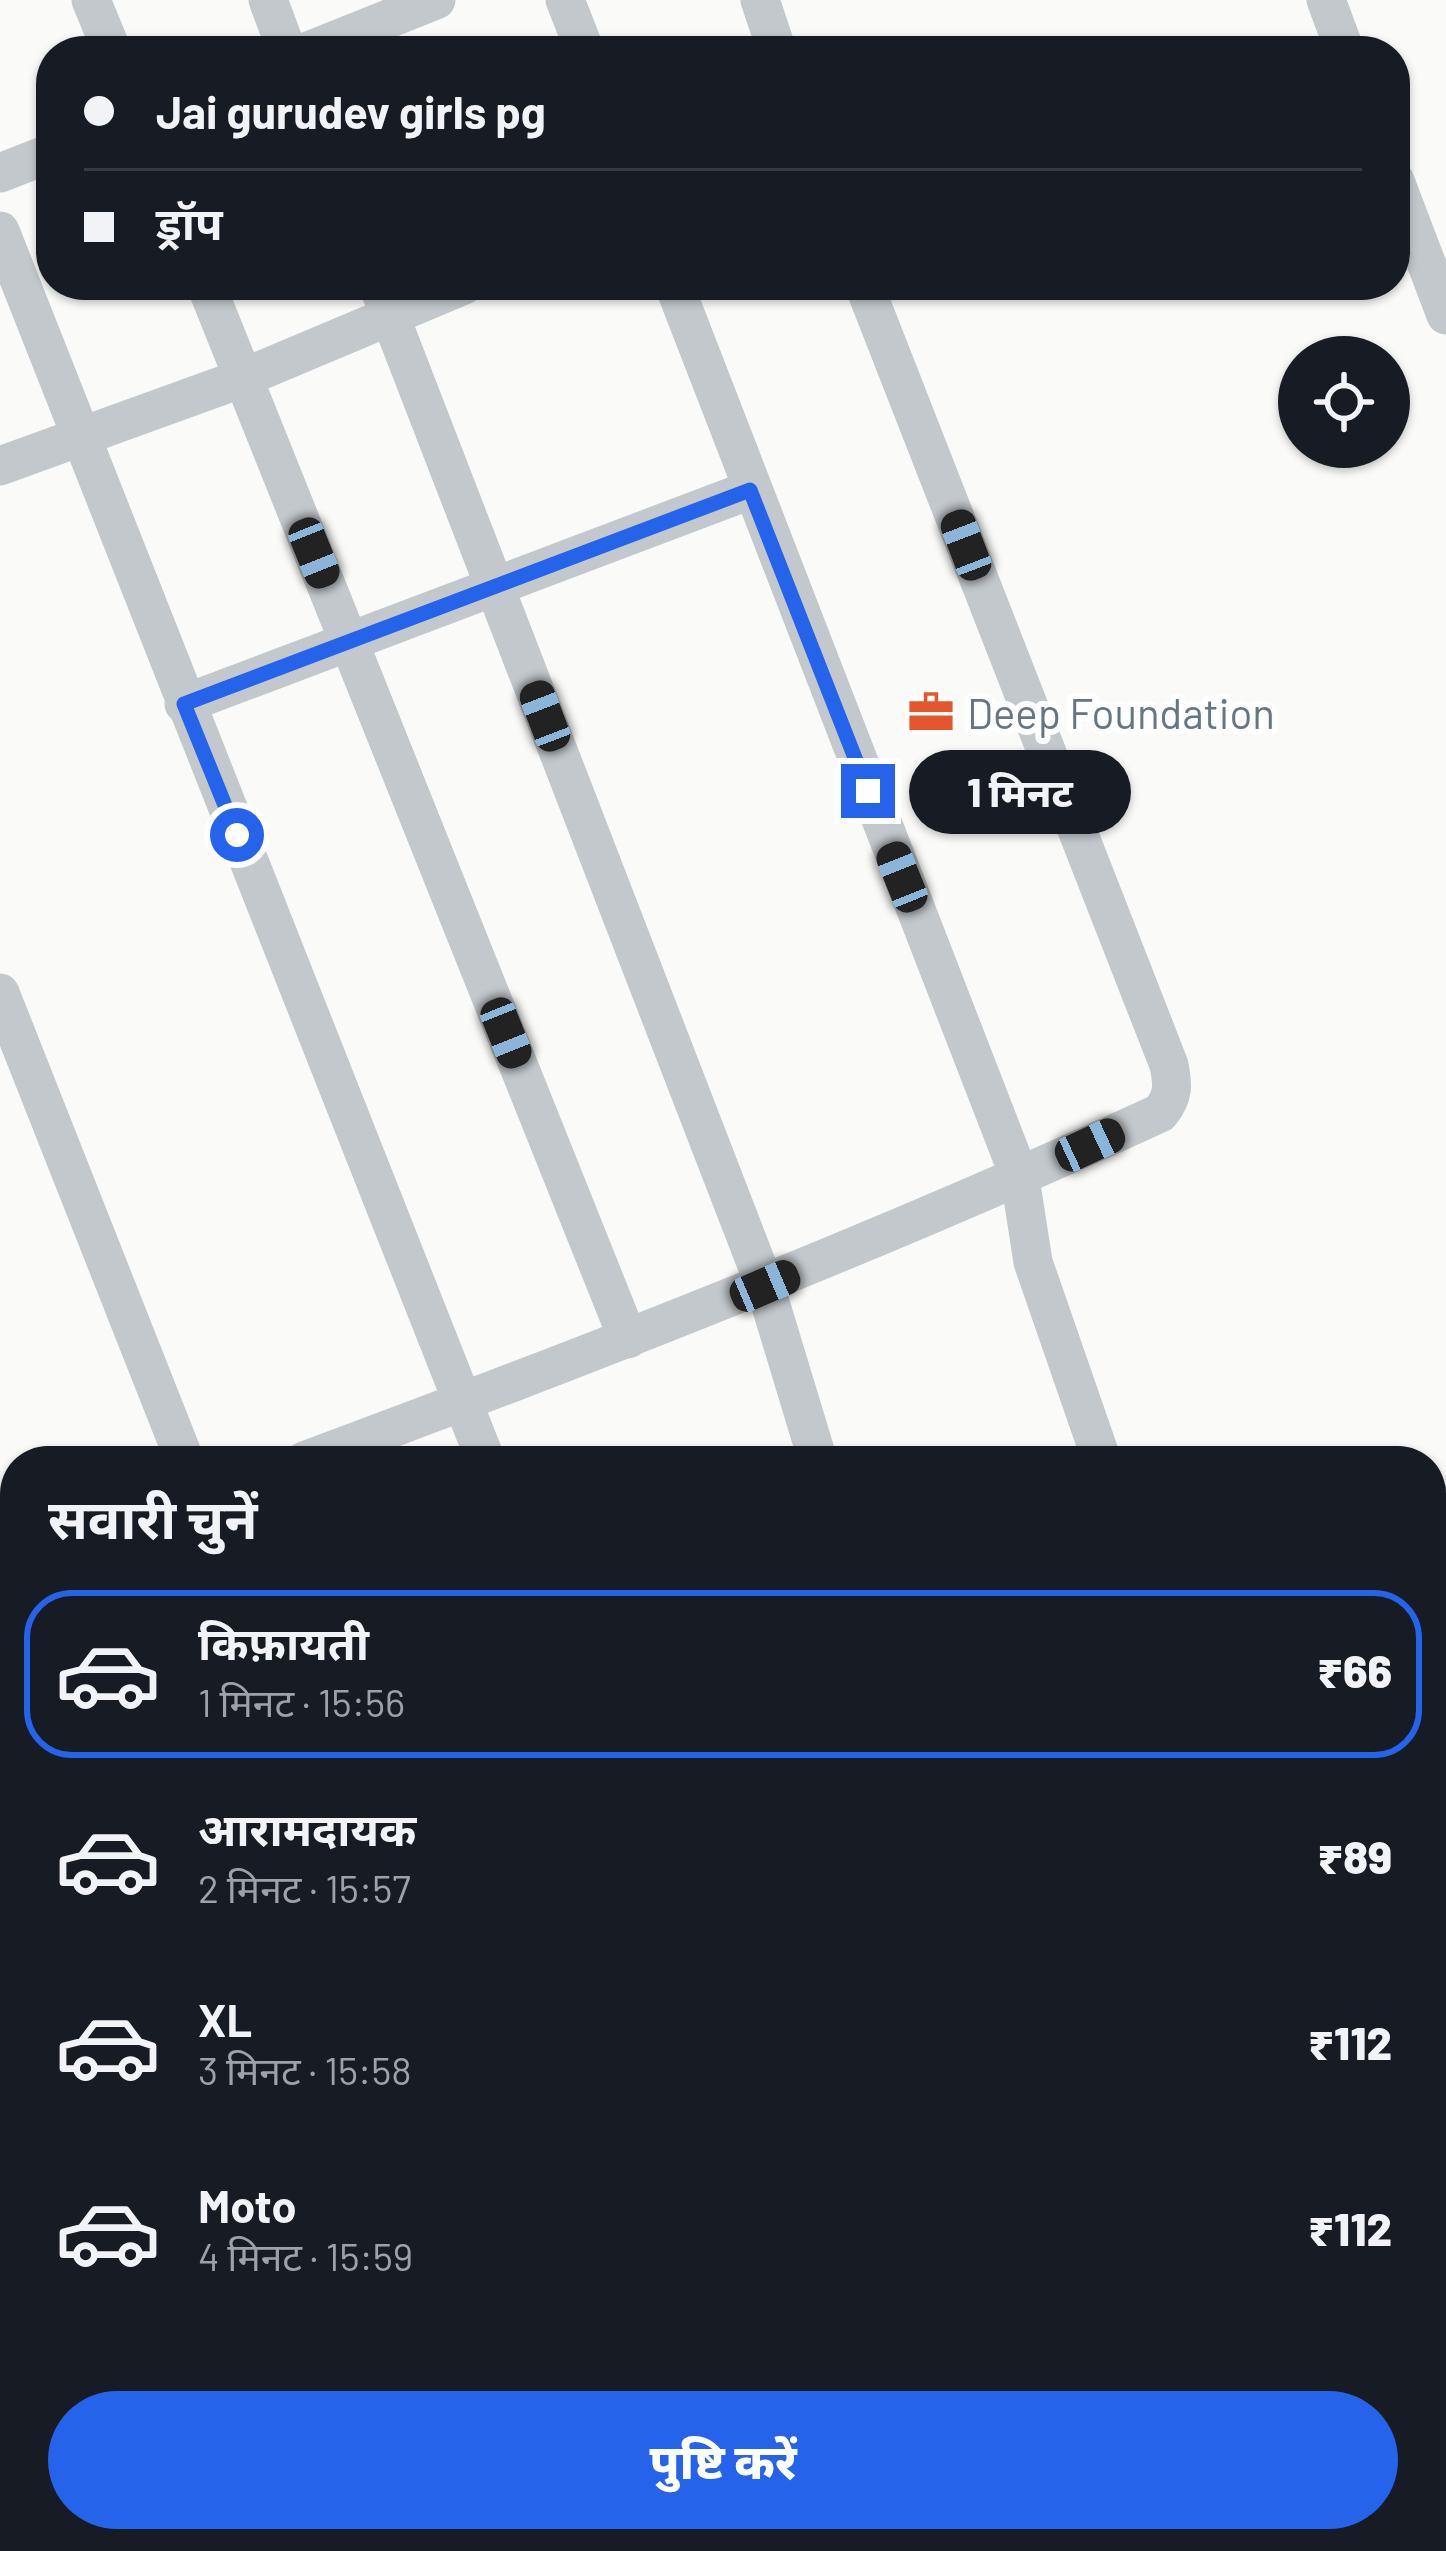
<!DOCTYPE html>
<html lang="hi">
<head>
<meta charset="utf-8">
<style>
  body { margin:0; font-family:Barlow,"Noto Sans Devanagari",sans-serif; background:#242831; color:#f1f3f6; height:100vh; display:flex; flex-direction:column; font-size:45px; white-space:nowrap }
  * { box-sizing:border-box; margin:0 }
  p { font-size:39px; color:#9ea1a6 }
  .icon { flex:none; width:66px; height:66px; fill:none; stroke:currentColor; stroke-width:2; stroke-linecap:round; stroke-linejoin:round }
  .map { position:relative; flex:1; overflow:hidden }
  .drawer { position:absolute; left:0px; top:1446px; width:1446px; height:1107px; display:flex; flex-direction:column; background:#171b24; border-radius:48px 48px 0 0; box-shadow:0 3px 9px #0004 }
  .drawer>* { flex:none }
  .top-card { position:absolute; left:36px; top:36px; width:1374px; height:264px; border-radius:48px; box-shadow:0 3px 9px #0004; display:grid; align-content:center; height:264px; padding:0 48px; background:#171b24 }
  .controls { position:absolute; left:1278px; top:336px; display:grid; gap:24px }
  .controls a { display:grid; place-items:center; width:132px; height:132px; border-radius:50%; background:#171b24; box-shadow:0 3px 9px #0004; font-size:60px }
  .end { position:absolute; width:54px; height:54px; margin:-27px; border:15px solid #2563eb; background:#fff; box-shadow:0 0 0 6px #fff }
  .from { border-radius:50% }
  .bubble { position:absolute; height:84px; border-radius:42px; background:#171b24; box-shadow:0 3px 9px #0004; font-size:39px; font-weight:800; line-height:84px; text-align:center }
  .car { position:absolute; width:36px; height:72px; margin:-36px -18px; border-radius:15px; box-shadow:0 0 9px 3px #0007; background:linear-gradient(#222 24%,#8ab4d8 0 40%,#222 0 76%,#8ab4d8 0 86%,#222 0) }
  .top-card b { display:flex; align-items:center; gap:42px; height:114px; font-size:45px }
  .top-card b+b { border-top:3px solid #363941 }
  .top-card i { width:30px; height:30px; background:#f1f3f6 }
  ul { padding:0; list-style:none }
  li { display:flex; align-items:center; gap:36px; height:168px; margin:0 24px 18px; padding:0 24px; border:6px solid transparent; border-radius:48px }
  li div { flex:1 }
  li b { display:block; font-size:45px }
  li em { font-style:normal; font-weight:800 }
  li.on { border-color:#2563eb }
  li>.icon { width:108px; height:108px; stroke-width:1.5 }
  h2 { padding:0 48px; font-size:54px; line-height:144px }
  .primary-button { display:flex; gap:24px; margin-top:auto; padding:24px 48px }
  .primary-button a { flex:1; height:138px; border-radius:72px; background:#2563eb; color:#fff; font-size:48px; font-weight:800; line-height:138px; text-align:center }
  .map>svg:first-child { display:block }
</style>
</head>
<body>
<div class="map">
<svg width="1446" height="2551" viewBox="0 0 1446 2551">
  <rect width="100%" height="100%" fill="#fafaf8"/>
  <!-- building -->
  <path fill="#aab3b9" stroke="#dcdcda" stroke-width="3" d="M15,1665V1739L7,1742L0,1723V1671Z"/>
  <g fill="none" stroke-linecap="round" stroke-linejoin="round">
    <!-- minor -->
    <g stroke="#c3c8cc" stroke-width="39">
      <path d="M91,0L112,51"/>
      <path d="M268,0L287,51"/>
      <path d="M565,0L585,51"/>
      <path d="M760,0L777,51"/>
      <path d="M1326,0L1345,51"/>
      <path d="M308,51L436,0"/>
      <path d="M0,173L51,153"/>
      <path d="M1395,181L1446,315"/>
      <path d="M0,231L486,1461"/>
      <path d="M206,285L628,1339"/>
      <path d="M378,285L765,1286L818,1461"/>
      <path d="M674,285L1020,1178L1033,1262L1102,1461"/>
      <path d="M0,466L243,378L464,285"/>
      <path d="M184,704L750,490"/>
      <path d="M0,993L185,1461"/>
      <path d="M304,1461C593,1354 879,1242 1160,1113C1174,1096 1173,1085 1169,1065L864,285"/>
      <path d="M1431,1508L1446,1504"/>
      <path d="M0,1575L15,1569"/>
      <path d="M0,1772L15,1799"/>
      <path d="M1431,1789L1446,1785"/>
      <path d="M1431,2246L1446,2242"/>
      <path d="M0,2504L15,2500"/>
      <path d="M149,2538L154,2551"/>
      <path d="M357,2538L364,2551"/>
      <path d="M660,2538L668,2551"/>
      <path d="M941,2538L948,2551"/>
      <path d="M1322,2538L1329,2551"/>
    </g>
  </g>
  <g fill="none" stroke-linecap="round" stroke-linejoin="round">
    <!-- route -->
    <path stroke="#2563eb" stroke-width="15" d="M237,835L184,704L750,490L868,791"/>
  </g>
  <!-- icons -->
  <defs>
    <g id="office-bare" transform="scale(3.6)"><path d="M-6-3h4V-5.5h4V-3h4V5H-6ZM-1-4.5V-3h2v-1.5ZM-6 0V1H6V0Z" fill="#e4572e" stroke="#fff" stroke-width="2.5" paint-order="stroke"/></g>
  </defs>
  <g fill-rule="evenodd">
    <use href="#office-bare" x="931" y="712"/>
  </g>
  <g text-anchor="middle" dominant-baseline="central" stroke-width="12" stroke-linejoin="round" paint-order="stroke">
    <!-- poi labels -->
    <g font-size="42" fill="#657683" stroke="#fff" text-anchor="start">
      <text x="967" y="712">Deep Foundation</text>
    </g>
  </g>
</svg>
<div class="controls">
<a><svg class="icon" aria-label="locate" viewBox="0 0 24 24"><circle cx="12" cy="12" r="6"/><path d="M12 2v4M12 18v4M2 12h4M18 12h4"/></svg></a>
</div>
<i class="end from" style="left:237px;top:835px"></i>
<i class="end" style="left:868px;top:791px"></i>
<div class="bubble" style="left:909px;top:750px;width:222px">1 मिनट</div>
<i class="car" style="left:966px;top:545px;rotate:339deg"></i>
<i class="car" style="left:314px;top:553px;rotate:158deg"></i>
<i class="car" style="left:545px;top:716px;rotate:339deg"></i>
<i class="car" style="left:902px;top:877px;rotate:338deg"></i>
<i class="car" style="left:506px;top:1033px;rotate:158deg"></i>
<i class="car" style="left:1090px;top:1145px;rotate:65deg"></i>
<i class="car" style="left:765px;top:1286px;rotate:67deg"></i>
<div class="top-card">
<b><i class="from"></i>Jai gurudev girls pg</b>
<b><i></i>ड्रॉप</b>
</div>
<section class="drawer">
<h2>सवारी चुनें</h2>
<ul>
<li class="on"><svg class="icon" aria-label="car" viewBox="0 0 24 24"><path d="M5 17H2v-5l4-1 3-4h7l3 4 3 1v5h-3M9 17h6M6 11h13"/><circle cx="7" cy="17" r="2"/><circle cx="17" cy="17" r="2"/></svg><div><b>किफ़ायती</b><p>1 मिनट · 15:56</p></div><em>₹66</em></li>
<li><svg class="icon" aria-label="car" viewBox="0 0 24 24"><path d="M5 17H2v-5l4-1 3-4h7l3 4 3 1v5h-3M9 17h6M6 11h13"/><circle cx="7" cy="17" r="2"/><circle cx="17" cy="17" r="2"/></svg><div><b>आरामदायक</b><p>2 मिनट · 15:57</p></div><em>₹89</em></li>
<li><svg class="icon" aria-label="car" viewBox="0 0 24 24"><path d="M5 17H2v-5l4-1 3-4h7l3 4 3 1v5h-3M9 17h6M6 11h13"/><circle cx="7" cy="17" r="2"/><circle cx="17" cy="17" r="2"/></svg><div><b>XL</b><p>3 मिनट · 15:58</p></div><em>₹112</em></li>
<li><svg class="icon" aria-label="car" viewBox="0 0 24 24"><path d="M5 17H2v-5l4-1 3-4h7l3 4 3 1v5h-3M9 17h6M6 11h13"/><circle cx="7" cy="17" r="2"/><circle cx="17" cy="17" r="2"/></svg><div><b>Moto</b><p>4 मिनट · 15:59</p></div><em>₹112</em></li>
</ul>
<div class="primary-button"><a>पुष्टि करें</a></div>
</section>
</div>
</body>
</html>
